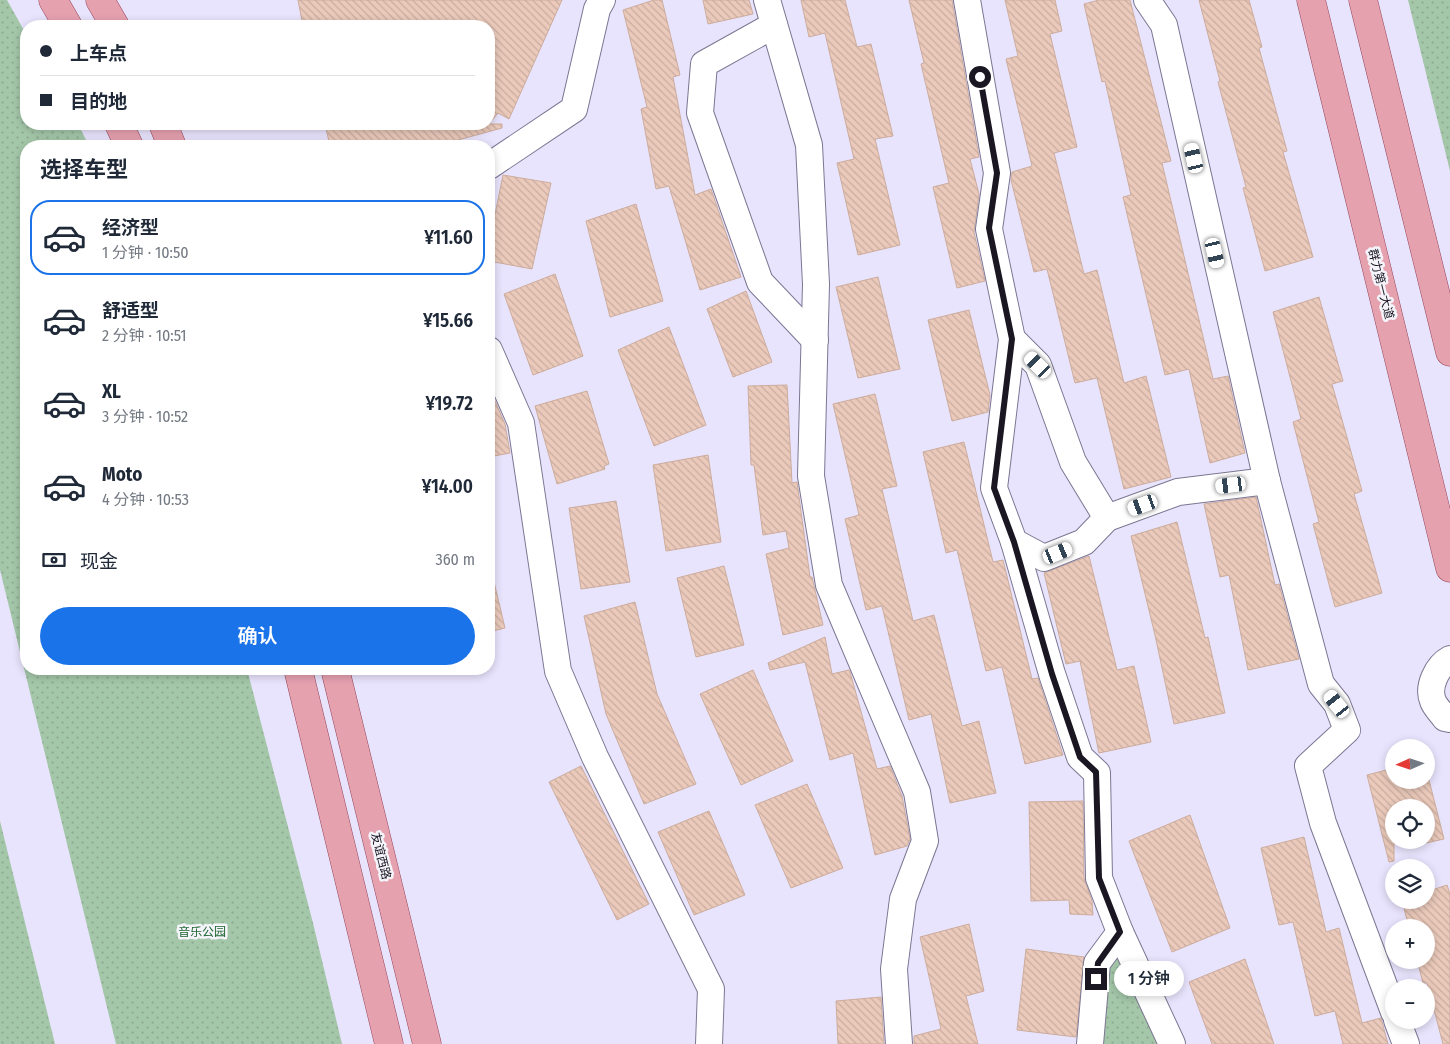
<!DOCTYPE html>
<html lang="zh">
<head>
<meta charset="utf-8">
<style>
  body { margin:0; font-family:"Fira Sans Condensed","Noto Sans SC",sans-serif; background:#f2f2f3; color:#1f2937; height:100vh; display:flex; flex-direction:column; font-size:19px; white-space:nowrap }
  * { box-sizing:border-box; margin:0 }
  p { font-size:16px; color:#747a83 }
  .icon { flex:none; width:28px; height:28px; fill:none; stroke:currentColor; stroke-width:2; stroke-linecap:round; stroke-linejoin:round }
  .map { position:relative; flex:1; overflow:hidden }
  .panel { position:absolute; left:20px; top:140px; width:475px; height:535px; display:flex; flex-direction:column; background:#fff; border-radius:20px; box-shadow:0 2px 8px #0003 }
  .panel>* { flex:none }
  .top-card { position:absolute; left:20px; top:20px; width:475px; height:110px; border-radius:20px; box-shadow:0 2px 8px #0003; display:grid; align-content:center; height:110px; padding:0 20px; background:#fff }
  .needle { width:32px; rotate:267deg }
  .buttons { position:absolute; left:1385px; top:739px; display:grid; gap:10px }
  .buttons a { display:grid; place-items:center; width:50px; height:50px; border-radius:50%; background:#fff; box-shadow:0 2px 8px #0003; font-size:25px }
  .end { position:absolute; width:22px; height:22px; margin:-11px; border:6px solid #1a1722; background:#fff; box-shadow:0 0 0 2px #fff }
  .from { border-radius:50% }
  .bubble { position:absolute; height:35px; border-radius:18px; background:#fff; box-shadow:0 2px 8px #0003; font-size:16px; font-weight:600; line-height:35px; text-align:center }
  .car { position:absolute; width:15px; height:30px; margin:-15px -8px; border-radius:6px; box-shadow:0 0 4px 1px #0007; background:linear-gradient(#fff 24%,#345 0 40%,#fff 0 76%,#345 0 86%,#fff 0) }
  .top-card b { display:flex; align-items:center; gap:18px; height:48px; font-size:19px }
  .top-card b+b { border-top:1px solid #e0e1e3 }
  .top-card i { width:12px; height:12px; background:#1f2937 }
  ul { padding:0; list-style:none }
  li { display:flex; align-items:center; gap:15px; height:75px; margin:0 10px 8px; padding:0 10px; border:2px solid transparent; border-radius:20px }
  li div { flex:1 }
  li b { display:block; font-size:19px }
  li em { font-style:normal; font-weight:600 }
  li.selected { border-color:#1a73e8 }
  li>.icon { width:45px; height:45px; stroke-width:1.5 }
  h2 { padding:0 20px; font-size:22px; line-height:60px }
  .pay { display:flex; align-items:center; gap:12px; height:55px; padding:0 20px; font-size:19px }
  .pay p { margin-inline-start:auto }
  .button { display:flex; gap:10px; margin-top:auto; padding:10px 20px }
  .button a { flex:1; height:58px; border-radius:30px; background:#1a73e8; color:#fff; font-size:20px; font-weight:600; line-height:58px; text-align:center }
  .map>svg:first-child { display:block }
</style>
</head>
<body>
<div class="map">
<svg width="1450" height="1044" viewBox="0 0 1450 1044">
  <defs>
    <pattern id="grass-dots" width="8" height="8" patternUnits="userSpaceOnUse" patternTransform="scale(1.25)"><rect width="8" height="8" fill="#a4c7a9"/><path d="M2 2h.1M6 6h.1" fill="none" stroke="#8daa91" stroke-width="1.8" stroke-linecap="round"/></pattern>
    <pattern id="building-back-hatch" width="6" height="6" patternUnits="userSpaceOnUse" patternTransform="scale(1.25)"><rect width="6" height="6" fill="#ebcabb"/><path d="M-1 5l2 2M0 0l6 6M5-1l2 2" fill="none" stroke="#c9ada0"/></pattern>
  </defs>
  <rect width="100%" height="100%" fill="#e9e4fd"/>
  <!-- grass -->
  <g fill="url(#grass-dots)">
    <path d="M0,0H7L26,34V124H78L89,146H26V669H247L313,923L342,1044H116L0,570Z"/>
    <path d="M1408,0H1450V171Z"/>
    <path d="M0,821L55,1044H0Z"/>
    <path d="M1120,932L1172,1044H1090L1097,963Z"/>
  </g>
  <!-- building -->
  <g fill="url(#building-back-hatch)" stroke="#ccac9d">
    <path d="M298,0H562L509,119L498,113L489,124H502V128L436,146H330L325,124H489V26H303Z"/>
    <path d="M654,0H662L680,75L673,77L695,195L711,189L741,277L700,290L669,186L656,189L641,109L647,107L623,10Z"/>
    <path d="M703,0H749L753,14L708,24Z"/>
    <path d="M801,0H845L857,47L871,44L893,136L875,139L900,245L858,255L837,163L854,159L825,33L809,37Z"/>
    <path d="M909,0H952L979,157L970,159L979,194L974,232L985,281L957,288L933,187L949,183L921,64L924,63Z"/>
    <path d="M1005,0H1055L1062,31L1050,34L1077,147L1054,153L1084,274L1097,270L1124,383L1146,376L1171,477L1124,489L1097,378L1075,383L1047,269L1034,272L1011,180L1012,172L1032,166L1006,59L1018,56Z"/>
    <path d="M1099,0H1130L1171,161L1162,163L1213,379L1228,376L1245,453L1210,463L1189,369L1165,375L1123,197L1131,195L1105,81L1102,82L1084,4Z"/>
    <path d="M1199,0H1249L1262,47L1259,48L1287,151L1283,152L1313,257L1265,271L1243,188L1246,187L1218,82L1220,81Z"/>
    <path d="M503,175L551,183L532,269L489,261V244Z"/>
    <path d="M636,204L663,301L610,317L586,221Z"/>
    <path d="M555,274L583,356L533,375L504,294Z"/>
    <path d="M878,277L900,369L858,378L836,287Z"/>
    <path d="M746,291L772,362L733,377L707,309Z"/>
    <path d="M1319,297L1343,381L1332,384L1362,491L1354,494L1382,593L1335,607L1313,524L1319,522L1293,422L1301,419L1273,312Z"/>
    <path d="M969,310L990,395L988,412L952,421L928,320Z"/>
    <path d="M669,327L706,425L654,446L618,350Z"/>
    <path d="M787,385L792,483L797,482L810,577H812L823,625L783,635L766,554L789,548L786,531L763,535L754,465H751L748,386Z"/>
    <path d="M489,387L505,424L510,453L489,457Z"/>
    <path d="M587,391L609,464L604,466L605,469L557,484L535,406Z"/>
    <path d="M875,394L897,486L882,489L913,621L934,615L962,726L979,721L996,793L950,803L931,714L909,720L882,606L866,610L845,519L859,515L833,404Z"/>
    <path d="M964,442L993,562L1003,560L1032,679L1038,678L1063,755L1025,764L1002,667L986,671L957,550L946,553L923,452Z"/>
    <path d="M708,455L721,542L666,551L653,465Z"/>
    <path d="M1256,497L1275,585L1279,584L1299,659L1248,670L1229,575L1220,577L1204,504Z"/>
    <path d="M616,501L630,582L581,589L569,508Z"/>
    <path d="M1177,522L1205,638L1208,637L1225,713L1174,724L1155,635L1131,536Z"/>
    <path d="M1089,556L1117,670L1134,666L1151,742L1099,753L1080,661L1066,664L1044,573Z"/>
    <path d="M724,566L744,645L696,657L677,578Z"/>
    <path d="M489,582H494L505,628L489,632Z"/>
    <path d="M635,602L657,694L696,784L644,804L606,714L584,616Z"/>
    <path d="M825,637L832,674L849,670L850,672L877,769L890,766L902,796L910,839L907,846L875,855L853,753L830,760L805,662L770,670L768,663Z"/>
    <path d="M753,670L793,761L741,785L700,694Z"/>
    <path d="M581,766L649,904L617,920L549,782Z"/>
    <path d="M1394,768V780H1429L1444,839L1426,843V808H1394V861L1389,862L1367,775Z"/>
    <path d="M807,784L843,868L791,888L755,805Z"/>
    <path d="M1083,801L1084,878L1092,901L1093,915L1070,914L1069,900L1031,901L1029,802Z"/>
    <path d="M709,811L745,895L694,915L658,832Z"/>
    <path d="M1190,815L1230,928L1172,952L1129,841Z"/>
    <path d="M1304,837L1326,932L1339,928L1362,1023L1381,1018L1388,1044H1343L1335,1011L1315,1016L1293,922L1279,925L1261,848Z"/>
    <path d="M1447,885L1450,894V1044H1443L1427,983H1423L1417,960H1426V928H1409L1402,900H1426V892Z"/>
    <path d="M969,924L984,991L966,996L978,1044H914V1036L941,1029L920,937Z"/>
    <path d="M1026,949L1084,957L1076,1037L1017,1030Z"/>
    <path d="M1245,959L1274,1044H1212L1189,982Z"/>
    <path d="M881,997L884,1044H838L836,1001Z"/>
  </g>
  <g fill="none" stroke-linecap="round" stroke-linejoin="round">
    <!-- minor casing -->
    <g stroke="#7c7692" stroke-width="28">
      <g id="minor">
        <path d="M767,0L809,145L816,284L811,476L829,585L917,792L925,841L903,899L894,969L899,1044"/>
        <path d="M967,0L997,173L989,229L1012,339L994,488L1014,542L1044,558L1084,542L1107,518L1178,492L1267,481"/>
        <path d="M1147,0L1164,25L1267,481L1321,684L1337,704L1347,730L1308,766L1323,823L1394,1012"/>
        <path d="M774,25L704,64L700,113L760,282L815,340"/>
        <path d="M489,166L574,109L597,9L602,0"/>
        <path d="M1012,339L1038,365L1073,462L1107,518"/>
        <path d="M489,350L521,423L558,671L595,757L711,989L709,1044"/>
        <path d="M1014,542L1052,674L1080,757L1097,773L1099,878L1120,932L1097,963L1090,1044"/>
        <path d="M1450,659C1437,666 1427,687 1433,701C1435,707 1441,712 1445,718L1450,719"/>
        <path d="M1120,932L1172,1044"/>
        <path d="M1397,1020L1406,1044"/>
      </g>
    </g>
    <!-- major casing -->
    <g stroke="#94485b" stroke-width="29">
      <g id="major">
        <path d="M53,0L68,26"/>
        <path d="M100,0L115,26"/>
        <path d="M1311,0L1450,568"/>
        <path d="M1363,0L1450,352"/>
        <path d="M119,124L129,146"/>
        <path d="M163,124L172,146"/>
        <path d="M298,669L389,1044"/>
        <path d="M335,669L427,1044"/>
      </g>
    </g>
    <!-- minor -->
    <use href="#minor" stroke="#fff" stroke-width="26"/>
    <!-- major -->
    <use href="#major" stroke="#e6a1af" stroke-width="28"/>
  </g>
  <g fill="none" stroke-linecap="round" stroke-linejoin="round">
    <!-- route -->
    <path stroke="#1a1722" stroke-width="6" d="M980,77L997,173L989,228L1012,339L994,488L1014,542L1052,674L1080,757L1096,772L1099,878L1120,932L1098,963L1096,979"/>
  </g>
  <g text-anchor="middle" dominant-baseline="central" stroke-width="5" stroke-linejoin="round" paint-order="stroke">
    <!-- street labels -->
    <g font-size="12" fill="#1a1722" stroke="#f5f4fa">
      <text transform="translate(1381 284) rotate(76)">群力第一大道</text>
      <text transform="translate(381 856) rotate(76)">友谊西路</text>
    </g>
    <!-- park labels -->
    <g font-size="12" fill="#1c6630" stroke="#f5f4fa">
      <text x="202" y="932">音乐公园</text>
    </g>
  </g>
</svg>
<div class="buttons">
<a><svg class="needle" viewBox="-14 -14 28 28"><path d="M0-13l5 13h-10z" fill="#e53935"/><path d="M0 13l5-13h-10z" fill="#747a83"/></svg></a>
<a><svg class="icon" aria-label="locate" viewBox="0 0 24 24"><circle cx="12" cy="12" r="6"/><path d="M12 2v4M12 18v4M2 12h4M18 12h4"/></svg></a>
<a><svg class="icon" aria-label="layers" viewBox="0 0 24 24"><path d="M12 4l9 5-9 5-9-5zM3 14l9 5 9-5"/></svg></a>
<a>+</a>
<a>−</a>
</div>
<i class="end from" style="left:980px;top:77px"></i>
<i class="end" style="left:1096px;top:979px"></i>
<div class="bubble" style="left:1114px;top:961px;width:70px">1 分钟</div>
<i class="car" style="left:1194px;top:158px;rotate:347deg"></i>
<i class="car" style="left:1215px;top:253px;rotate:167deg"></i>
<i class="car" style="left:1038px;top:365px;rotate:315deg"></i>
<i class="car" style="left:1231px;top:485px;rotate:263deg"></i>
<i class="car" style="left:1143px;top:505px;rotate:250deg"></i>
<i class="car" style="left:1058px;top:553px;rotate:68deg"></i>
<i class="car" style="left:1337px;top:704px;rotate:321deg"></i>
<div class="top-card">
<b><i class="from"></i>上车点</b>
<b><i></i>目的地</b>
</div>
<section class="panel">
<h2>选择车型</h2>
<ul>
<li class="selected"><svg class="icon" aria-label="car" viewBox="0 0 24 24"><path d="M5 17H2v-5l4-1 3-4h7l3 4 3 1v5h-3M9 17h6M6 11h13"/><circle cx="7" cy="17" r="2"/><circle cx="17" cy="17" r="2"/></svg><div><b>经济型</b><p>1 分钟 · 10:50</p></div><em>¥11.60</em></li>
<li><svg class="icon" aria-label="car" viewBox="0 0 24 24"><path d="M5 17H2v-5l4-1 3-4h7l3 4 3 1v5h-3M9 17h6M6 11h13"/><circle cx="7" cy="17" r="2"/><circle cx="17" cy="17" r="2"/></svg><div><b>舒适型</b><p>2 分钟 · 10:51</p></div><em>¥15.66</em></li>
<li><svg class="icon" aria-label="car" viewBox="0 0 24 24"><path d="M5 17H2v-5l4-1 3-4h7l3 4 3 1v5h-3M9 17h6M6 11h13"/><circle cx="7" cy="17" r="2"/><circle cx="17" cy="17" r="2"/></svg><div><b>XL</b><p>3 分钟 · 10:52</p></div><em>¥19.72</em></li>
<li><svg class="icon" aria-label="car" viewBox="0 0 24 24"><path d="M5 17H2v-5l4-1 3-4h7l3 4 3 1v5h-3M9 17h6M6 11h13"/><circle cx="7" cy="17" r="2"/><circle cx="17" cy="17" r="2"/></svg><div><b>Moto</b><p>4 分钟 · 10:53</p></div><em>¥14.00</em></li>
</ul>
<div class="pay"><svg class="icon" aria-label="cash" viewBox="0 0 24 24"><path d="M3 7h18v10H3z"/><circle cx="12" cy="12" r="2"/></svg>现金<p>360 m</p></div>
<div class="button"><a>确认</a></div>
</section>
</div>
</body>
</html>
